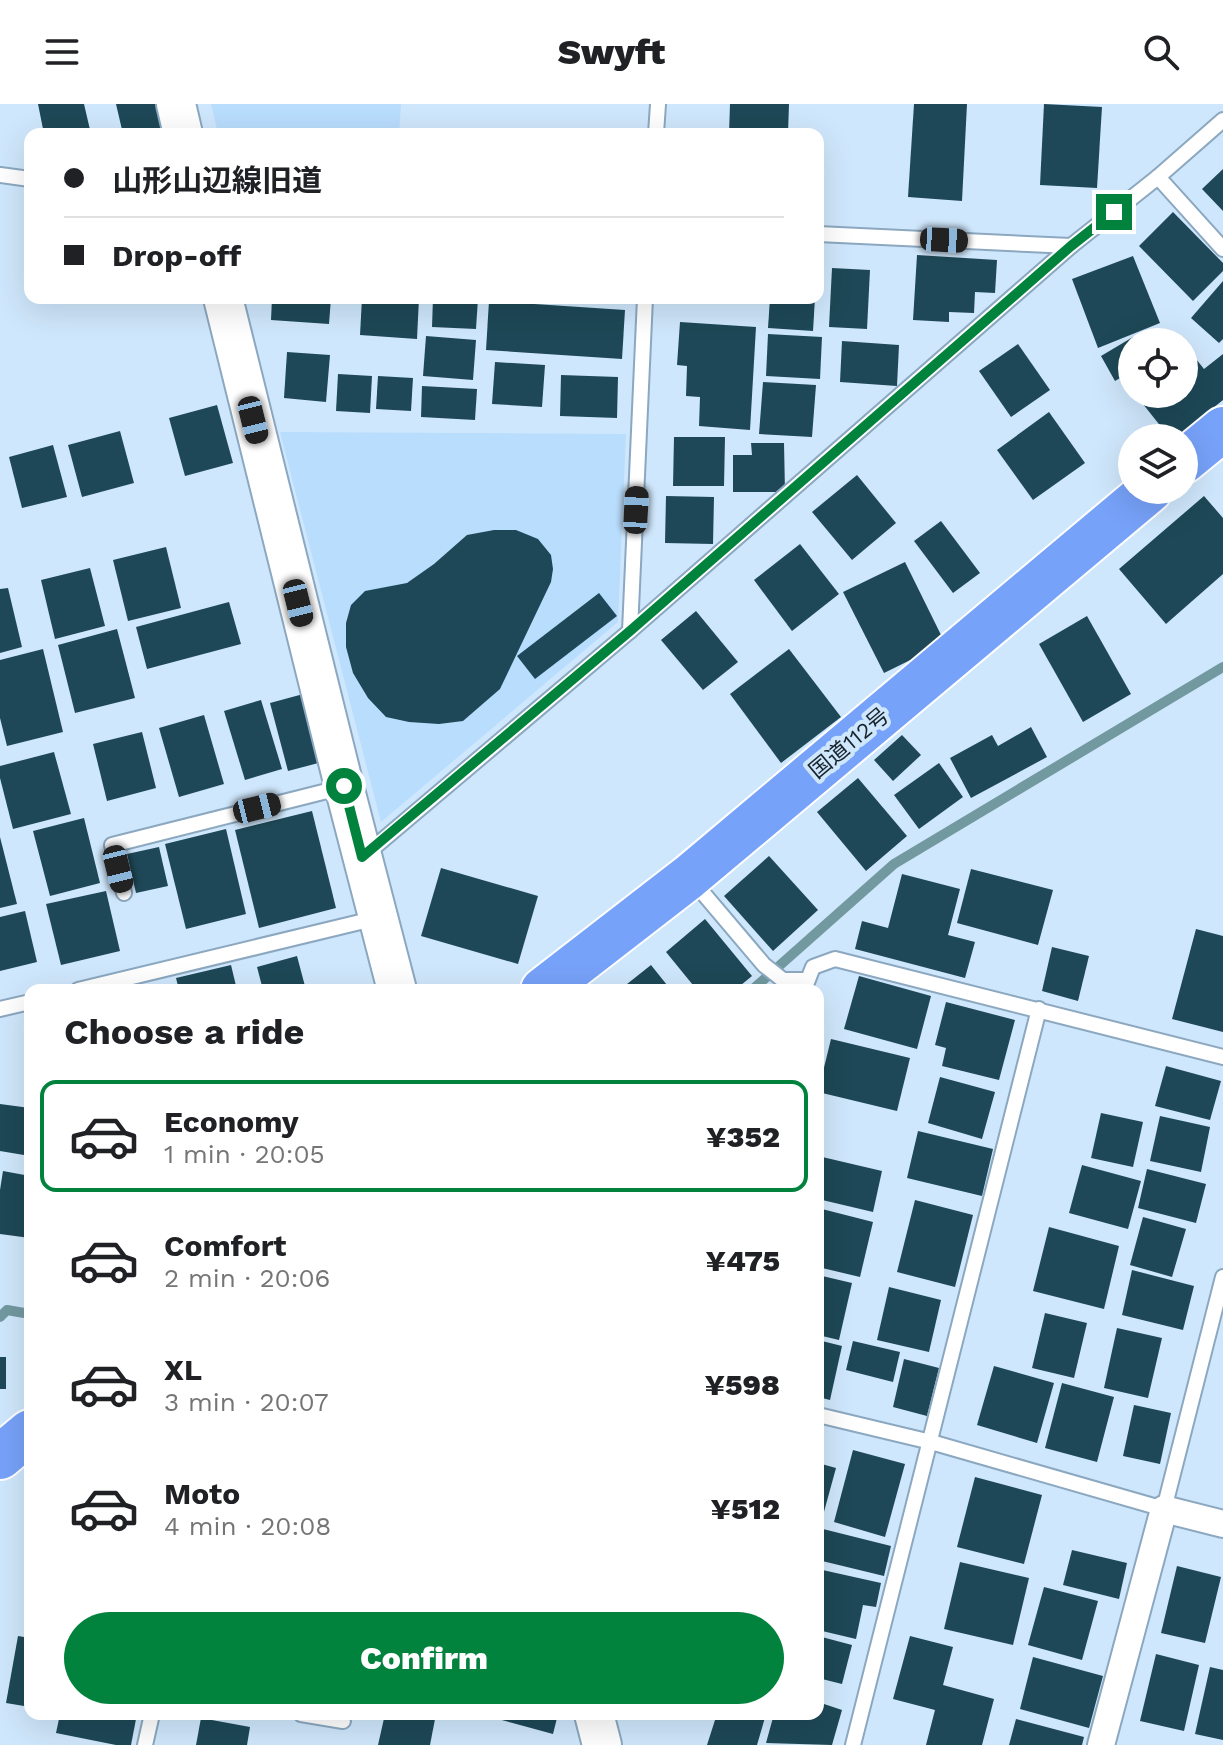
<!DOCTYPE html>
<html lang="en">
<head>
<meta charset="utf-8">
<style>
  body { margin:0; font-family:"Work Sans","Noto Sans JP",sans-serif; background:#f2f2f2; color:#202124; height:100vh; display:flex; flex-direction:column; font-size:30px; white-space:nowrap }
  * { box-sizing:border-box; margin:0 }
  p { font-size:26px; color:#757577 }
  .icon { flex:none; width:44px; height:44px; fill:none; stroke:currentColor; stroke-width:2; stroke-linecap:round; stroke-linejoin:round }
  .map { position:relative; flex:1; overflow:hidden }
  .side { position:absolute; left:24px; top:880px; width:800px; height:736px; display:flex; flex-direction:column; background:#fff; border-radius:16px; box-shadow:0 8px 32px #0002 }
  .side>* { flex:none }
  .hud { position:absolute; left:24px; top:24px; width:800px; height:176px; border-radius:16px; box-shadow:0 8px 32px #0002; display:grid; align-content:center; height:176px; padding:0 40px; background:#fff }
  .fabs { position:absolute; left:1118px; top:224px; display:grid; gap:16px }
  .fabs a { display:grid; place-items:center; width:80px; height:80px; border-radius:50%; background:#fff; box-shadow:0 8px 32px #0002; font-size:40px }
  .end { position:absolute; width:36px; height:36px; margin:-18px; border:10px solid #02833d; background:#fff; box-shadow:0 0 0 4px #fff }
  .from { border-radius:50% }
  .car { position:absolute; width:24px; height:48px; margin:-24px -12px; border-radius:10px; box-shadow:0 0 6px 2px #0007; background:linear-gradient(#222 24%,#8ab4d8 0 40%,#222 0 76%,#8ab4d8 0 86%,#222 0) }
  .hud b { display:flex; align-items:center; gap:28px; height:76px; font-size:30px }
  .hud b+b { border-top:2px solid #e0e0e0 }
  .hud i { width:20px; height:20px; background:#202124 }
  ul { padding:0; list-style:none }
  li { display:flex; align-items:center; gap:24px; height:112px; margin:0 16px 12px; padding:0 24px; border:4px solid transparent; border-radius:16px }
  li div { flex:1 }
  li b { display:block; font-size:30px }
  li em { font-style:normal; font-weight:800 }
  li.current { border-color:#02833d }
  li>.icon { width:72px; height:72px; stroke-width:1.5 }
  h2 { padding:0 40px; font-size:36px; line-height:96px }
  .action { display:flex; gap:16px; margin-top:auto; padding:16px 40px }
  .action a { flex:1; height:92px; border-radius:48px; background:#02833d; color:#fff; font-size:32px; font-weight:800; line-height:92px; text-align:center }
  header { display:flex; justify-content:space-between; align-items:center; height:104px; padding:0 40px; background:#fff; font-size:36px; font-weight:800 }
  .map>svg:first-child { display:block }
</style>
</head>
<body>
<header><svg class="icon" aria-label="menu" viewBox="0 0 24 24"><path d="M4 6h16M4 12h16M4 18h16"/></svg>Swyft<svg class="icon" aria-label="search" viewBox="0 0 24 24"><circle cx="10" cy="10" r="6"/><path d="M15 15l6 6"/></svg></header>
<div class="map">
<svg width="1223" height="1641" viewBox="0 0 1223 1641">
  <rect width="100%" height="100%" fill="#cfe7fc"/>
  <!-- built -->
  <g fill="#b9ddfd">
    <path d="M211,0H401L399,30H218Z"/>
    <path d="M280,328L626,330L618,518L381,718Z"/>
  </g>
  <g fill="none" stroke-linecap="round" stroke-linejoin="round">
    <!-- stream -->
    <g stroke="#7299a0" stroke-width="10">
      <path d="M752,886L894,760L1223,563"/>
      <path d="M0,1213L7,1206L30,1210"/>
    </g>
  </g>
  <!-- building -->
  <g fill="#1e4857">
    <path d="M38,0H84L91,30H44Z"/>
    <path d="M116,0H161L168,30H123Z"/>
    <path d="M730,0H789L788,30H729Z"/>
    <path d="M914,0H967L962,97L908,93Z"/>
    <path d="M1044,0L1102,3L1097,84L1040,81Z"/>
    <path d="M1223,65V107L1202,85Z"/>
    <path d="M1173,108L1223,159V167L1193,197L1139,142Z"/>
    <path d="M917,151L997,156L995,189L975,188L974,209L949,208V218L913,216Z"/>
    <path d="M1133,152L1160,219L1098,244L1072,175Z"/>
    <path d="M832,164L870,166L867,225L829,223Z"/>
    <path d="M1223,177V235L1219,239L1191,214Z"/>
    <path d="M272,194H331L329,220L271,216Z"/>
    <path d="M362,194H419L417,235L360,231Z"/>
    <path d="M433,194H478L476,225L432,223Z"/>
    <path d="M715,194H758L757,200L715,196Z"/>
    <path d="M770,194H815L813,227L768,224Z"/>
    <path d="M489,197L625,206L622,255L486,246Z"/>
    <path d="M680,218L756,223L750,326L699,322L700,293L686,292L687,262L677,261Z"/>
    <path d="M768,230L822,233L820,275L766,272Z"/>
    <path d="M426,232L476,236L473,276L423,272Z"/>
    <path d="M1133,233L1136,238H1132V267L1115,277L1101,252Z"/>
    <path d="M842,237L899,241L897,282L840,278Z"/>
    <path d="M1018,240L1050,286L1011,313L979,267Z"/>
    <path d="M1184,240L1204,265L1223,250V296L1176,334H1170L1135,290H1184Z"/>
    <path d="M287,248L330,251L326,298L284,294Z"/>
    <path d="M495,258L545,261L542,303L492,300Z"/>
    <path d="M338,270L372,272L370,309L336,307Z"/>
    <path d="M561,271L618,273L617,314L560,312Z"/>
    <path d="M378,272L413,274L411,307L376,305Z"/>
    <path d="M763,278L816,281L812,333L759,330Z"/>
    <path d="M422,282L477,285L475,316L421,313Z"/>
    <path d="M217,301L233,359L185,372L169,314Z"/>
    <path d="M1049,308L1085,359L1033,396L997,346Z"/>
    <path d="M120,327L134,379L82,393L68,341Z"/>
    <path d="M674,333H725L724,382H673Z"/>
    <path d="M751,339H784L785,388H733V351H752Z"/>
    <path d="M53,341L67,393L22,404L9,353Z"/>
    <path d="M857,371L896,419L852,456L812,408Z"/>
    <path d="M666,392L714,393L713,440L665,439Z"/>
    <path d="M1204,392L1223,414V470L1166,520L1119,465Z"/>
    <path d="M941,417L980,469L953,489L914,437Z"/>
    <path d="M494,426H516L538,435L551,451L553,465L551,478L500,585L463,617L439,620L409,618L386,613L368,594L353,569L346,543V519L351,501L365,487L407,479L434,460L467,431Z"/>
    <path d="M800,440L839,490L792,527L754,476Z"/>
    <path d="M166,443L181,504L128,517L113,456Z"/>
    <path d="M905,458L945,539L884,569L843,488Z"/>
    <path d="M90,464L105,522L55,535L41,476Z"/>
    <path d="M8,484L22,543L0,549V485Z"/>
    <path d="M599,489L617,512L535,575L517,552Z"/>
    <path d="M229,498L241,540L147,565L136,523Z"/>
    <path d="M696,507L738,558L703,586L661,536Z"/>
    <path d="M1087,512L1131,590L1083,618L1039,540Z"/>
    <path d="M117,525L135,594L75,609L58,541Z"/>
    <path d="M43,545L63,628L7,642L0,614V556Z"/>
    <path d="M789,545L841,613L781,659L730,590Z"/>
    <path d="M307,589L326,657L288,667L270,599Z"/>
    <path d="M261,596L282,665L245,676L224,607Z"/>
    <path d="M204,611L224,680L179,693L159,624Z"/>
    <path d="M1031,623L1047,653L971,694L950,654L992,631L998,642Z"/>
    <path d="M142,628L156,684L107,697L93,640Z"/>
    <path d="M902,631L921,651L893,677L874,656Z"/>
    <path d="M54,648L71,710L13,725L0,674V662Z"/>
    <path d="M939,659L963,693L919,725L894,691Z"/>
    <path d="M858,674L907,732L866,767L817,708Z"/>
    <path d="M312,707L336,804L259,824L235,726Z"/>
    <path d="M84,714L100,779L50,792L33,727Z"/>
    <path d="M226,725L246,810L186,825L165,740Z"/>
    <path d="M0,733L17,800L0,804Z"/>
    <path d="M159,743L168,782L136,789L127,750Z"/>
    <path d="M769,752L818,806L773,847L724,792Z"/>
    <path d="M441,764L538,792L518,860L421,832Z"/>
    <path d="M971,765L1053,786L1038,841L957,819Z"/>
    <path d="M902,770L960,785L948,831L975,838L965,874L855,845L862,817L888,824Z"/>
    <path d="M106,787L120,847L61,861L46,800Z"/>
    <path d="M25,807L37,858L0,867V813Z"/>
    <path d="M705,815L752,872L735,886H697L666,848Z"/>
    <path d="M1196,825L1223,832V928L1172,915Z"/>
    <path d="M1052,843L1089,852L1078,897L1042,887Z"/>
    <path d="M297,852L306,886H263L257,863Z"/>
    <path d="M231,861L237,886H179L176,874Z"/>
    <path d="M651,861L671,886H624L622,884Z"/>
    <path d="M859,872L931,892L917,945L844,925Z"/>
    <path d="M946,898L1015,916L999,976L942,962L946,944L935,941Z"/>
    <path d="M831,935L910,954L897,1007L818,988Z"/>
    <path d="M1166,962L1221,977L1210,1016L1155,1002Z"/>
    <path d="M940,973L995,988L982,1035L928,1019Z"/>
    <path d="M0,1000L30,1004V1052L0,1047Z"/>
    <path d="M1101,1009L1143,1018L1133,1063L1091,1054Z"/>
    <path d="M1160,1012L1210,1023L1201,1068L1150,1057Z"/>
    <path d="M918,1027L993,1045L982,1092L907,1074Z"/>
    <path d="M818,1052L882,1067L873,1108L818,1095Z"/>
    <path d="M1082,1061L1141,1077L1128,1125L1069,1109Z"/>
    <path d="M1147,1065L1206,1080L1196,1119L1138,1104Z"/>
    <path d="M3,1067L30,1072V1134L0,1130V1086Z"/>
    <path d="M915,1096L973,1111L955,1183L897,1168Z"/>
    <path d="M818,1104L873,1118L860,1173L818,1163Z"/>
    <path d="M1143,1113L1186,1125L1172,1173L1130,1161Z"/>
    <path d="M1049,1123L1119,1142L1104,1205L1033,1187Z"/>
    <path d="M1132,1166L1194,1182L1183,1226L1122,1211Z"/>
    <path d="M818,1171L852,1179L839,1236L818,1231Z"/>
    <path d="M889,1183L941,1196L929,1248L877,1236Z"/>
    <path d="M1045,1209L1087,1219L1074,1274L1032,1264Z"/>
    <path d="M1117,1224L1162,1234L1148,1294L1104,1284Z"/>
    <path d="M818,1236L842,1242L830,1296L818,1293Z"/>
    <path d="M853,1237L900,1248L893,1278L846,1266Z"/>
    <rect x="0" y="1253" width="6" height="32"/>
    <path d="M904,1255L939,1264L927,1312L893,1303Z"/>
    <path d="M994,1262L1054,1279L1037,1339L977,1321Z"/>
    <path d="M1062,1279L1114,1293L1097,1358L1045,1344Z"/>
    <path d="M1134,1301L1171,1309L1160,1360L1123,1352Z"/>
    <path d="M853,1346L905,1360L885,1433L834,1418Z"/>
    <path d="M818,1359L836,1364L819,1426H818Z"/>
    <path d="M975,1373L1042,1391L1024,1460L957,1443Z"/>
    <path d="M823,1425L891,1442L884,1472L818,1456Z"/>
    <path d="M1072,1446L1127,1459L1119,1495L1063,1481Z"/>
    <path d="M960,1458L1029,1474L1013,1541L944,1525Z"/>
    <path d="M1177,1462L1221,1473L1205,1539L1161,1529Z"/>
    <path d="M818,1465L881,1479L876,1503L863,1501L856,1535L818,1526Z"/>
    <path d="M1044,1483L1098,1497L1082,1556L1028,1541Z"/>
    <path d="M18,1532L30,1534V1603L6,1599Z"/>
    <path d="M818,1532L852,1541L842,1580L818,1574Z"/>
    <path d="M910,1532L953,1543L943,1581L994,1595L982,1641H926L935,1606L893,1595Z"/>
    <path d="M1156,1550L1199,1561L1184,1627L1140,1617Z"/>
    <path d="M1033,1553L1103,1572L1089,1624L1020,1605Z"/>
    <path d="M1210,1563L1223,1566V1636L1195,1630Z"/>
    <path d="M818,1598L842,1606L832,1641L766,1639L774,1610H818Z"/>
    <path d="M60,1610H137L131,1641H116L56,1629Z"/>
    <path d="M385,1610H436L430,1641H378Z"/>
    <path d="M480,1610H558L553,1630Z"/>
    <path d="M697,1610H766L757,1641H707L715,1616Z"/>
    <path d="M201,1614L250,1623L247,1641H196Z"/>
    <path d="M1016,1615L1084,1633L1082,1641H1009Z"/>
  </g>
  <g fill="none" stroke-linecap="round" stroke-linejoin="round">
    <!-- lane casing -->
    <g stroke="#8ba8c0" stroke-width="18">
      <g id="lane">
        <path d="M656,30L658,0"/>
        <path d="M0,71L30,75"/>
        <path d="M1158,73L1223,145"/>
        <path d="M818,130L1071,142"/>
        <path d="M630,527L645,194"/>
        <path d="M365,751L630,527L1071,142L1158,73L1223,16"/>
        <path d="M692,776L764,861L783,876H807"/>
        <path d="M124,789L112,741L343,683"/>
        <path d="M78,886L377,814"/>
        <path d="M804,886L813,863L835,855L1223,953"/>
        <path d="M0,905L30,898"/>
        <path d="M818,1311L931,1338L1164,1405L1223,1173"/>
        <path d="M301,1610L343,1617"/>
        <path d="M145,1641L152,1610"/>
        <path d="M853,1641L1039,905"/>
      </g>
    </g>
    <!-- street casing -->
    <g stroke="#8ba8c0" stroke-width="30">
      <path id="street" d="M1101,1641L1164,1405L1223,1420"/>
    </g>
    <!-- secondary casing -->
    <g stroke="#8ba8c0" stroke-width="42">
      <g id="secondary">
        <path d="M176,0L183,30"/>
        <path d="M223,194L344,682L397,886"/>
        <path d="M594,1610L602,1641"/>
      </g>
    </g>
    <!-- highway casing -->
    <g stroke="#fff" stroke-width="48">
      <g id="highway">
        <path d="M1184,357L1223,325"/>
        <path d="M543,886L689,773L1150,386"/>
        <path d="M0,1353L30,1328"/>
      </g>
    </g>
    <!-- lane -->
    <use href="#lane" stroke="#fff" stroke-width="14"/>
    <!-- street -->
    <use href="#street" stroke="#fff" stroke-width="26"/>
    <!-- secondary -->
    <use href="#secondary" stroke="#fff" stroke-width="38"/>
    <!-- highway -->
    <use href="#highway" stroke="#77a2f9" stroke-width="44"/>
  </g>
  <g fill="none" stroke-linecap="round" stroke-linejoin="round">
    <!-- route -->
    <path stroke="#02833d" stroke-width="10" d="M344,682L362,753L630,527L1071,142L1114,108"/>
  </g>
  <g text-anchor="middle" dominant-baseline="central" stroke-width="8" stroke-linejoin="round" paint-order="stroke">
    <!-- street labels -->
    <g font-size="22" fill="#17232c" stroke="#cfe7fc">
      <text transform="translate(849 639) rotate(-40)">国道112号</text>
    </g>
  </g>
</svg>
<div class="fabs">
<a><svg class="icon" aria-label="locate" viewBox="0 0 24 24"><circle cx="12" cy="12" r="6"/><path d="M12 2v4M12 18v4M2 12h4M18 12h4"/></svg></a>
<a><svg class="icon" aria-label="layers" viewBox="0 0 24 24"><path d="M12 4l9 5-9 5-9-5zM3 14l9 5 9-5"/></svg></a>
</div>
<i class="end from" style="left:344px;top:682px"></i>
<i class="end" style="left:1114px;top:108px"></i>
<i class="car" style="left:944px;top:136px;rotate:93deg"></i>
<i class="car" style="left:253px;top:316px;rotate:166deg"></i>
<i class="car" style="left:636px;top:406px;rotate:3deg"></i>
<i class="car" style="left:298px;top:499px;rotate:166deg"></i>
<i class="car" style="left:257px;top:704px;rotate:76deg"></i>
<i class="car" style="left:118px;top:765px;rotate:166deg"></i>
<div class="hud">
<b><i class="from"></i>山形山辺線旧道</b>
<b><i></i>Drop-off</b>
</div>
<section class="side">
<h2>Choose a ride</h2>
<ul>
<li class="current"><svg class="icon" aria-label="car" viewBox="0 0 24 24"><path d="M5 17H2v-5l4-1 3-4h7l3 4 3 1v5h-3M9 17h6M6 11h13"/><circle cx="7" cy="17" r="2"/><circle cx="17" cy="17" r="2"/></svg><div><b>Economy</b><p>1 min · 20:05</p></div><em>¥352</em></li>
<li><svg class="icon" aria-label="car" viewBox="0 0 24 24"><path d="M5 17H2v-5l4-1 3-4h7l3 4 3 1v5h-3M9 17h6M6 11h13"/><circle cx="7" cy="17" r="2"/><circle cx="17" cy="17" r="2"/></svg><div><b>Comfort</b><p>2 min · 20:06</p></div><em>¥475</em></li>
<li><svg class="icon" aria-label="car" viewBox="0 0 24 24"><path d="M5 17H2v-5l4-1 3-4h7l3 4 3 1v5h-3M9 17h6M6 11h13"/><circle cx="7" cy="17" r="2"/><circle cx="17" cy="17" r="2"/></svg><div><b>XL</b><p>3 min · 20:07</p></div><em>¥598</em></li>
<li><svg class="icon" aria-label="car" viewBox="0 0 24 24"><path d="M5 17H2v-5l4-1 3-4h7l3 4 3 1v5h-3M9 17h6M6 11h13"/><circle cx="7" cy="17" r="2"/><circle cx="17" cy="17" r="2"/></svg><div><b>Moto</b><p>4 min · 20:08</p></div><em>¥512</em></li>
</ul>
<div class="action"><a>Confirm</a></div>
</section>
</div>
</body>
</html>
